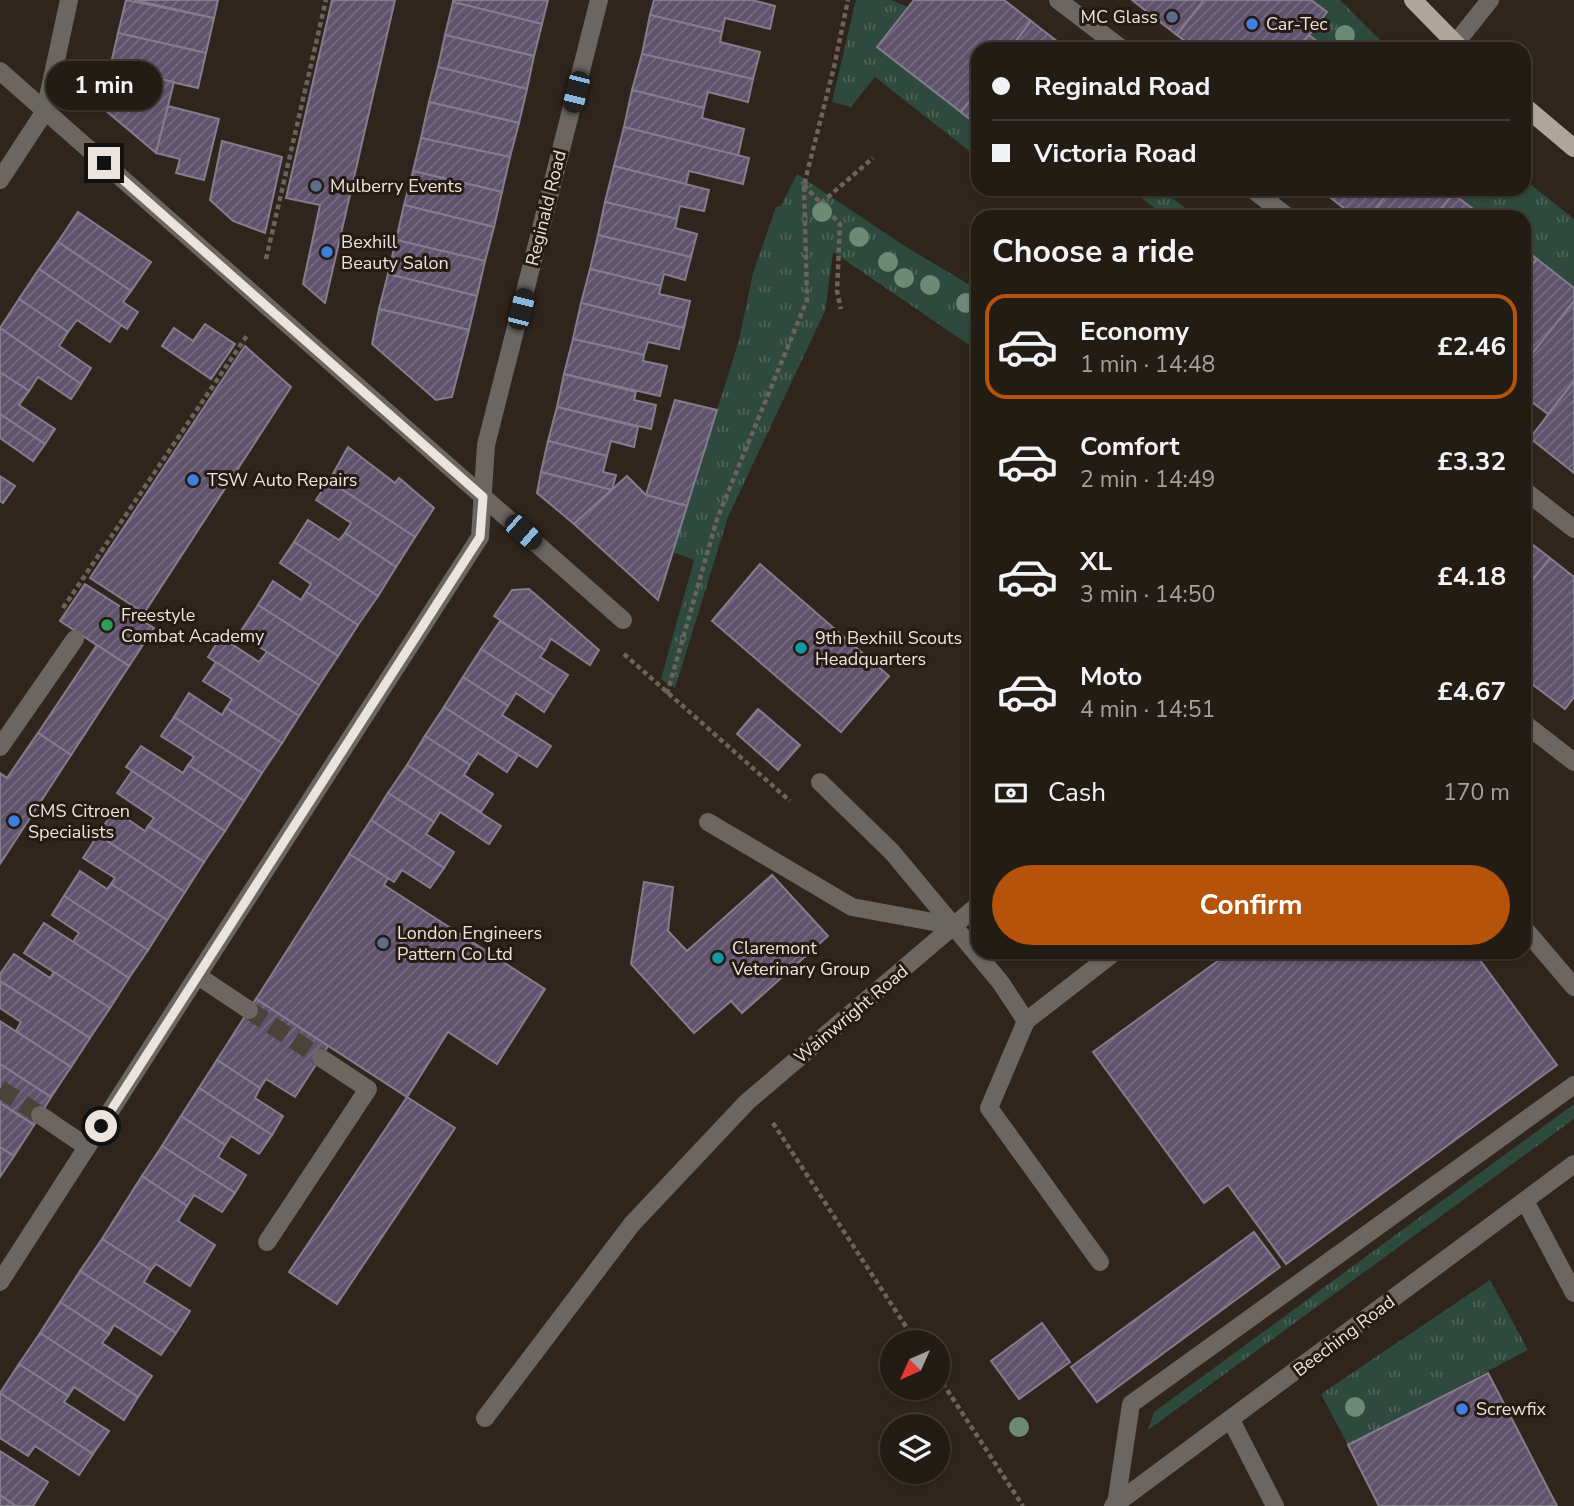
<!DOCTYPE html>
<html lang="en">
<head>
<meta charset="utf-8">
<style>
  body { margin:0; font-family:"Nunito Sans",sans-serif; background:#2b251e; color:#f1f3f6; height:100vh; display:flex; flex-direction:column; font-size:26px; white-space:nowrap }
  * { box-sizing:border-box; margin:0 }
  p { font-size:23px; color:#a3a1a0 }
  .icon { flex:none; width:38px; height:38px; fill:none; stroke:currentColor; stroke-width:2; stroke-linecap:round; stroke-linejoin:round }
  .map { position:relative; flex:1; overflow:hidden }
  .side { position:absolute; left:971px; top:210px; width:560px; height:749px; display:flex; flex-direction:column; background:#231c15; border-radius:21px; box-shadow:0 2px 5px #0004,0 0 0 2px #403a34 }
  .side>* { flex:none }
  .guide { position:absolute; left:971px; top:42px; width:560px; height:154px; border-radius:21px; box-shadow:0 2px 5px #0004,0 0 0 2px #403a34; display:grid; align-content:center; height:154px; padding:0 21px; background:#231c15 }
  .needle { width:46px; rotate:225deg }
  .tools { position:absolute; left:880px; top:1330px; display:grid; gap:14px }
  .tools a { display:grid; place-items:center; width:70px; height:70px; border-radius:50%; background:#231c15; box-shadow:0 2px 5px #0004,0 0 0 2px #403a34; font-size:35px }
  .end { position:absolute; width:32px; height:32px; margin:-16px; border:9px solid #ebe4de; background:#111; box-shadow:0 0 0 4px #111 }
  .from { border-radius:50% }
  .bubble { position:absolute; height:49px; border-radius:24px; background:#231c15; box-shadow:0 2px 5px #0004,0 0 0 2px #403a34; font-size:23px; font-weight:700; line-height:49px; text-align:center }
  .car { position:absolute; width:21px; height:42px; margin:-21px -10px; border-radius:9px; box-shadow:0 0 5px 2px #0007; background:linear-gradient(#222 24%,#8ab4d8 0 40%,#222 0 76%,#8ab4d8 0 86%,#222 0) }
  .guide b { display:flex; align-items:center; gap:24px; height:66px; font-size:26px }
  .guide b+b { border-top:2px solid #403a34 }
  .guide i { width:18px; height:18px; background:#f1f3f6 }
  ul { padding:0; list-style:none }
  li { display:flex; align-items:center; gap:21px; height:105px; margin:0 14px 10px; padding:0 7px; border:4px solid transparent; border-radius:21px }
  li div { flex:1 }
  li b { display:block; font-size:26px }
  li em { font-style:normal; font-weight:700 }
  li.selected { border-color:#b45309 }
  li>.icon { width:63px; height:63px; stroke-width:1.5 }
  h2 { padding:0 21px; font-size:32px; line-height:84px }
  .pay { display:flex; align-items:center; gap:18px; height:77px; padding:0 21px; font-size:26px }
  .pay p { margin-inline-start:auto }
  .cta { display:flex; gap:14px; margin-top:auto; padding:14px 21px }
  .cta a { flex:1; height:80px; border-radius:42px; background:#b45309; color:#fff; font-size:28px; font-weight:700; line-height:80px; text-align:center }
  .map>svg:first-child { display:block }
</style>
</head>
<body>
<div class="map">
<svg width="1574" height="1506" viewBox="0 0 1574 1506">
  <defs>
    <pattern id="grass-tufts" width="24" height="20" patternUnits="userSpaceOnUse" patternTransform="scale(1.75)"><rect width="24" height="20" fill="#2e493d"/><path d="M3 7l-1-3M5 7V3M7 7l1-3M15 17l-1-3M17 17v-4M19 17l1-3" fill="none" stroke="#4c6359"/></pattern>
    <pattern id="building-hatch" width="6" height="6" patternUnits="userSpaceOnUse" patternTransform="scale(1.75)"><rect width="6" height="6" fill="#5f526d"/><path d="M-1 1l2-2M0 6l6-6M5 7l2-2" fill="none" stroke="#766b81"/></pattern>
  </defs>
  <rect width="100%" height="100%" fill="#2f251c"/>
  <!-- grass -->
  <g fill="url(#grass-tufts)">
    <path d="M856,0H891L908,7L877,48L978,126V158L875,77L851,107L832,102Z"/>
    <path d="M1311,0H1340L1389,49H1327L1309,35L1327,13Z"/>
    <path d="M797,174L903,245L978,290V351L833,252L825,311L728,517L675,688L661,679L694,560L673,552L739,340L753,273L776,207L781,206Z"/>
    <path d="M1524,179L1574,219V288L1524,249V217H1484L1453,194L1456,189H1524Z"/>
    <path d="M1019,189H1160L1197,217H1167L1131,190L1030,198Z"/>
    <path d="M1574,1104V1119L1148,1430L1154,1412Z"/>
    <path d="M1490,1280L1528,1350L1348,1445L1321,1394Z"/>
  </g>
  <!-- building -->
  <g fill="url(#building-hatch)" stroke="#847d8b" stroke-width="2">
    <path d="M126,0L214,18L206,53L118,33Z"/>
    <path d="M134,0H218L214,18Z"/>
    <path d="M332,0H395L325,303L303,284L320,205L286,198Z"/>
    <path d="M453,0H548L542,24L453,2Z"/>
    <path d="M654,0H752L775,6L770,29L725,18L722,32L650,15Z"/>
    <path d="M914,0H1004L1031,21L1010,49H978V90L961,112L877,47Z"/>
    <path d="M1132,0H1204L1177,35Z"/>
    <path d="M1204,0H1311L1327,12L1298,49H1195L1177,35Z"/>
    <path d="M453,2L542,24L534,56L445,35Z"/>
    <path d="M650,15L722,32L720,42L760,52L753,79L642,54Z"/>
    <path d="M1031,21L1067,49H1010Z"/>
    <path d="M118,33L206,53L198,88L110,68Z"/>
    <path d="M445,35L534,56L527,89L438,67Z"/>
    <path d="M1309,35L1327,49H1298Z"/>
    <path d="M642,54L753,79L748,102L708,92L704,108L632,90Z"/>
    <path d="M438,67L527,89L519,123L429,102Z"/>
    <path d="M110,68L174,82L156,153L104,109Z"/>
    <path d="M632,90L704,108L702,118L744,129L738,156L624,127Z"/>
    <path d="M978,90V126L961,112Z"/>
    <path d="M429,102L519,123L510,157L421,138Z"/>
    <path d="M168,106L219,119L204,180L176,173L180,159L156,153Z"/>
    <path d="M624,127L749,158L743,184L689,171L686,184L614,166Z"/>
    <path d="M421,138L510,157L502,192L413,171Z"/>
    <path d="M222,141L282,157L265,233L233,221L210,200Z"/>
    <path d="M614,166L709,190L704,211L680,206L677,219L605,202Z"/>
    <path d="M413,171L502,192L494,227L404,205Z"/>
    <path d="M1324,189H1391L1369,217H1355L1322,191Z"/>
    <path d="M1391,189H1456L1435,217H1369Z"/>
    <path d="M1453,194L1484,217H1435Z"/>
    <path d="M605,202L677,219L675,228L697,234L691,257L598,235Z"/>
    <path d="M404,205L494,227L485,261L396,240Z"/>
    <path d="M78,212L151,262L131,291L58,242Z"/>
    <path d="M598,235L691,257L685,280L664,274L661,286L590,269Z"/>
    <path d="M396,240L485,261L477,296L388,274Z"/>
    <path d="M58,242L131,291L123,302L138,312L127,329L39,269Z"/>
    <path d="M1524,249L1537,259L1524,275Z"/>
    <path d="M1537,259L1574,288V301L1524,364V275Z"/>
    <path d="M39,269L121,325L110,342L77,320L68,332L19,299Z"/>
    <path d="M590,269L661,286L659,294L690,301L684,328L581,303Z"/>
    <path d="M388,274L477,296L469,330L379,309Z"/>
    <path d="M19,299L68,332L59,346L91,368L81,384L0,328Z"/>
    <path d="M1574,301V381L1548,414L1524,396V364Z"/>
    <path d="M581,303L684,328L679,349L648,342L644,355L573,339Z"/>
    <path d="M379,309L469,330L452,397L436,400L372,344Z"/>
    <path d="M205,324L235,344L211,379L162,346L174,328L193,341Z"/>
    <path d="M0,328L81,384L71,399L38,377L29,391L0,372Z"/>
    <path d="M573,339L644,355L643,361L667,366L660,396L564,374Z"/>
    <path d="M245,346L291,387L144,613L90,578Z"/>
    <path d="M0,372L29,391L19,405L55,429L45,444L0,414Z"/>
    <path d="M564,374L636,392L634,400L656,405L651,429L557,407Z"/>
    <path d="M1574,381V473L1530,438Z"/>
    <path d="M675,400L717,410L687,506L646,495Z"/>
    <path d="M557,407L638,427L634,447L611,441L607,456L548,441Z"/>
    <path d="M0,414L45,444L33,461L0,438Z"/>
    <path d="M548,441L607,456L603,472L616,475L612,490L541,472Z"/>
    <path d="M348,447L395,483L399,478L434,508L415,537L329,481Z"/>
    <path d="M541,472L612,490L574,524L537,493Z"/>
    <path d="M0,476L15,486L3,503L0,501Z"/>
    <path d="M627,476L646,495L687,506L658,600L574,524Z"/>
    <path d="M329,481L415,537L396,567L345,533L351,523L316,500Z"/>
    <path d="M308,520L339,540L345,533L396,567L378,596L294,542Z"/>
    <path d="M1524,538L1550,558L1524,591Z"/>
    <path d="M294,542L378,596L358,625L306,592L311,584L280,563Z"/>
    <path d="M1550,558L1574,577V697L1565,709L1524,678V591Z"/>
    <path d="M760,564L889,676L841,732L712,621Z"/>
    <path d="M273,581L301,600L306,592L358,625L338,656L258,605Z"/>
    <path d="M85,584L154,628L129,666L60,621Z"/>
    <path d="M529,589L599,650L590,665L551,639L545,650L494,616L512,590Z"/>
    <path d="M258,605L338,656L319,685L239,634Z"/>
    <path d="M500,621L545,650L540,657L568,675L554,696L481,649Z"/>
    <path d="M221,637L259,662L267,652L319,685L299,716L208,657Z"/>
    <path d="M97,645L129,666L71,755L38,733Z"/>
    <path d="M481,649L554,696L544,712L516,693L508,706L463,677Z"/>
    <path d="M216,662L299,716L282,743L226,708L232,699L203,681Z"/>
    <path d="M463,677L508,706L502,715L551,746L537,767L444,707Z"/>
    <path d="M189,693L222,715L226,708L282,743L262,773L174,717Z"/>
    <path d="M444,707L518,755L507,772L478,753L470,765L425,736Z"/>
    <path d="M758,709L800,745L778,770L737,734Z"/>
    <path d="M174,717L262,773L244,801L188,765L194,757L161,736Z"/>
    <path d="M38,733L71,755L0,864V773L7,778Z"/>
    <path d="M425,736L470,765L464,775L493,794L481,812L407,765Z"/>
    <path d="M141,746L183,773L188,765L244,801L225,831L126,767Z"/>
    <path d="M407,765L501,826L489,844L440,812L434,822L388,793Z"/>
    <path d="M132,771L225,831L204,862L148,826L154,818L117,793Z"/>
    <path d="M388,793L434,822L426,834L454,852L444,868L371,820Z"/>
    <path d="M114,810L145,831L148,826L204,862L185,892L98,835Z"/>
    <path d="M371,820L444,868L430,888L402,870L394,882L349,854Z"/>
    <path d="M98,835L185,892L167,920L111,884L115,878L83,858Z"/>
    <path d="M349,854L388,878L384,885L545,989L497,1064L448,1032L407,1097L256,999Z"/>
    <path d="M80,871L107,889L111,884L167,920L148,950L64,896Z"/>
    <path d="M772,875L828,936L742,1013L731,1001L694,1033L631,964L644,882L673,887L668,931L687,951Z"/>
    <path d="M64,896L148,950L129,978L73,942L79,933L52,915Z"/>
    <path d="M44,923L129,978L110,1008L24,953Z"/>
    <path d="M1230,952H1474L1557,1065L1286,1264L1228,1185L1204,1203L1093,1052Z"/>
    <path d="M14,954L50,978L54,972L110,1008L90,1038L0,981V974Z"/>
    <path d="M0,981L90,1038L71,1067L16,1031L21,1022L0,1008Z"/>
    <path d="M256,999L328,1046L295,1097L266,1079L260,1088L217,1060Z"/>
    <path d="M0,1021L71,1067L51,1097L0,1064Z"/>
    <path d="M217,1060L260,1088L255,1098L283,1116L272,1135L199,1088Z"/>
    <path d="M0,1064L51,1097L34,1125L0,1103Z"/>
    <path d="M199,1088L272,1135L259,1154L231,1136L225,1145L181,1116Z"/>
    <path d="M407,1097L455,1128L337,1304L289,1272Z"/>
    <path d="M0,1103L34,1125L14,1156L0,1147Z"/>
    <path d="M181,1116L225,1145L218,1157L246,1175L235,1193L162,1146Z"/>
    <path d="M162,1146L235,1193L222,1212L194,1195L187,1206L142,1176Z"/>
    <path d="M0,1147L14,1156L0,1177Z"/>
    <path d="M142,1176L187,1206L178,1221L215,1245L190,1286L156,1264L151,1270L102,1239Z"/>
    <path d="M1254,1232L1280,1267L1097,1402L1071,1367Z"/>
    <path d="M102,1239L151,1270L144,1282L190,1311L176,1333L80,1271Z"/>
    <path d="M80,1271L176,1333L161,1355L114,1325L109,1334L60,1302Z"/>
    <path d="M60,1302L109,1334L102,1343L152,1376L138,1397L40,1333Z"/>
    <path d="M1042,1323L1070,1362L1019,1399L991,1361Z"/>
    <path d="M40,1333L138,1397L124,1420L74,1387L68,1396L19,1364Z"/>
    <path d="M19,1364L68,1396L64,1402L109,1431L93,1454L0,1393Z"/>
    <path d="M1488,1373L1557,1506H1379L1348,1445Z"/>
    <path d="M0,1393L93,1454L79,1475L35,1446L28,1456L0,1438Z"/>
    <path d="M0,1451L48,1482L33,1506H16L0,1495Z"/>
    <path d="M0,1495L16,1506H0Z"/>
  </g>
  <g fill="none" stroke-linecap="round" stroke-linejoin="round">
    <!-- minor-tunnel -->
    <g stroke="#4b4239" stroke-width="18" stroke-dasharray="18 9" stroke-linecap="butt">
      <path d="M249,1010L321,1058"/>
      <path d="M0,1089L40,1115"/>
    </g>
    <!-- path -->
    <g stroke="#6c635b" stroke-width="4.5" stroke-dasharray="5 3.5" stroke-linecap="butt">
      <path d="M804,185L840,224L837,291L841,309"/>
      <path d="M821,203L873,158"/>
      <path d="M266,259L326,0"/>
      <path d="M63,608L248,334"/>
      <path d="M624,654L790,801"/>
      <path d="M667,694L717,519L807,300L804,185L834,67L848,0"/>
      <path d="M773,1123L916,1342"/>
      <path d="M938,1376L1023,1506"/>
    </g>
    <!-- minor -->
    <g stroke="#6b6661" stroke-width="18">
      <path d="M1058,0L1122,49"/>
      <path d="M1455,44L1490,0"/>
      <path d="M0,71L623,620"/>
      <path d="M0,180L45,111L69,0"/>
      <path d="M1252,189L1288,217"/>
      <path d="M1524,490L1574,529"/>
      <path d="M1524,723L1574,762"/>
      <path d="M0,747L75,639"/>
      <path d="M820,782L892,852L1001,983L1026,1021L1115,952"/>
      <path d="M708,822L852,907L955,926"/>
      <path d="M1524,928L1574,987"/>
      <path d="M198,976L249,1010"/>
      <path d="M1026,1021L989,1108L1100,1262"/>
      <path d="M40,1115L87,1147"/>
      <path d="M1525,1201L1574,1293"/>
      <path d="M267,1242L368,1089L321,1058"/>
      <path d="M0,1282L480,537L486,445L599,0"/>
      <path d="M485,1418L632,1224L747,1102L978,905"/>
      <path d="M1231,1420L1275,1506"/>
      <path d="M1116,1504L1131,1404L1574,1085"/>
      <path d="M1113,1506L1574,1164"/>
    </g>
    <!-- major -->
    <g stroke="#afa59a" stroke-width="18">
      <path d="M1413,0L1461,49"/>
      <path d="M1524,106L1574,148"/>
    </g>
  </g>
  <!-- trees -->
  <g fill="#6c8a76">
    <circle cx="1345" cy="35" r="10"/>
    <circle cx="822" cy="212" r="10"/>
    <circle cx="859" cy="237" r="10"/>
    <circle cx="888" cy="262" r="10"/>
    <circle cx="904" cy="278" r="10"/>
    <circle cx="930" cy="285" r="10"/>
    <circle cx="966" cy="303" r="10"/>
    <circle cx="1355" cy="1407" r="10"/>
    <circle cx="1019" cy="1427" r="10"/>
  </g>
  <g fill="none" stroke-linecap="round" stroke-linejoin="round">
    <!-- route -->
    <path stroke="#ebe4de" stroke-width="9" d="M101,1126L480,537L483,497L104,163"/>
  </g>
  <!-- markers -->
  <g fill="#5c6f8a" stroke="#251b12" stroke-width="2.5">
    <circle cx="1172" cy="17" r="7"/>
    <circle cx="316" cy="186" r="7"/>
    <circle cx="383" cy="943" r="7"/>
  </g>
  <g fill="#3f7fe0" stroke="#251b12" stroke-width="2.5">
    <circle cx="1252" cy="24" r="7"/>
    <circle cx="327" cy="252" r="7"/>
    <circle cx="193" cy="480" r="7"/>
    <circle cx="14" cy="821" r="7"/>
    <circle cx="1462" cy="1409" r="7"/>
  </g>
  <circle fill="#2e9e5b" stroke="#251b12" stroke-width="2.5" cx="107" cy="625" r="7"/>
  <g fill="#0f9aa8" stroke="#251b12" stroke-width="2.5">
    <circle cx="801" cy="648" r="7"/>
    <circle cx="718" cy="958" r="7"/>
  </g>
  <g text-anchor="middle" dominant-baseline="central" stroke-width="6" stroke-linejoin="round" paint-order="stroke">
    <!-- poi labels -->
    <g font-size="18" fill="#ebe4de" stroke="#251b12" text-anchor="start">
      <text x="1158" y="17" text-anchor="end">MC Glass</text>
      <text x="1266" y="24">Car-Tec</text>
      <text x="330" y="186">Mulberry Events</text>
      <text x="341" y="242">Bexhill<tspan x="341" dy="21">Beauty Salon</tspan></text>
      <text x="207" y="480">TSW Auto Repairs</text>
      <text x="121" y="615">Freestyle<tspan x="121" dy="21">Combat Academy</tspan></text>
      <text x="815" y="638">9th Bexhill Scouts<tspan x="815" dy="21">Headquarters</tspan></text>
      <text x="28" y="811">CMS Citroen<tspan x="28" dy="21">Specialists</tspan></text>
      <text x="397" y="933">London Engineers<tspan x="397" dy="21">Pattern Co Ltd</tspan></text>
      <text x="732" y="948">Claremont<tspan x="732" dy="21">Veterinary Group</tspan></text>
      <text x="1476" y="1409">Screwfix</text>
    </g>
    <!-- street labels -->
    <g font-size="18" fill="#ebe4de" stroke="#251b12">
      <text transform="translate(546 208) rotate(-76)">Reginald Road</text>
      <text transform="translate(851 1014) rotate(-40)">Wainwright Road</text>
      <text transform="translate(1344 1336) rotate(-37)">Beeching Road</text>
    </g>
  </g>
</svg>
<div class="tools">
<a><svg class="needle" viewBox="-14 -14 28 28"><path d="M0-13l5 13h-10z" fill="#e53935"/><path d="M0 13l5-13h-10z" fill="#a3a1a0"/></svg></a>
<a><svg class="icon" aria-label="layers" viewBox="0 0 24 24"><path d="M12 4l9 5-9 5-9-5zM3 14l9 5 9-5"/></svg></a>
</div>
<i class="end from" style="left:101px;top:1126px"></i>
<i class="end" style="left:104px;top:163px"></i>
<div class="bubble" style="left:46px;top:61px;width:116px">1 min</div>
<i class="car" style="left:576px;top:92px;rotate:194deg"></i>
<i class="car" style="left:521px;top:309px;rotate:14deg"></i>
<i class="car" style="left:523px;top:532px;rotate:131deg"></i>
<div class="guide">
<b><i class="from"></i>Reginald Road</b>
<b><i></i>Victoria Road</b>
</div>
<section class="side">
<h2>Choose a ride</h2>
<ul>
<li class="selected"><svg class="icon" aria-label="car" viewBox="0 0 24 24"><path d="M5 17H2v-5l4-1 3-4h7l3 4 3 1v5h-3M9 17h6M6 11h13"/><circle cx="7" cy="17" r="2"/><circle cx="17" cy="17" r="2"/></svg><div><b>Economy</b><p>1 min · 14:48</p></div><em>£2.46</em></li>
<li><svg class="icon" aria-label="car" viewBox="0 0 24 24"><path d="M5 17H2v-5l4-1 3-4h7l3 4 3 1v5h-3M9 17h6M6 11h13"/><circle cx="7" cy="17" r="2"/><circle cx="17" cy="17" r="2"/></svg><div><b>Comfort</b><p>2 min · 14:49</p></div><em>£3.32</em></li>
<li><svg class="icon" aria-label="car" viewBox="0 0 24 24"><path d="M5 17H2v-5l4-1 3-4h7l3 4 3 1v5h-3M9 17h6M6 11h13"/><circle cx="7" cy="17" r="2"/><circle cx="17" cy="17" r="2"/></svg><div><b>XL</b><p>3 min · 14:50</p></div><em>£4.18</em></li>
<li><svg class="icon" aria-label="car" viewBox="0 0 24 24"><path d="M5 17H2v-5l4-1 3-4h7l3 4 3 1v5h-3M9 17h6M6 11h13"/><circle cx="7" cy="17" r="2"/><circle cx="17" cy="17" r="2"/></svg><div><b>Moto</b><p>4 min · 14:51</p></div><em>£4.67</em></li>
</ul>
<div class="pay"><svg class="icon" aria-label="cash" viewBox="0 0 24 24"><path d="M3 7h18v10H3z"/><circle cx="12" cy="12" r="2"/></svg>Cash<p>170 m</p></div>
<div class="cta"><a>Confirm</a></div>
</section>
</div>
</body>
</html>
